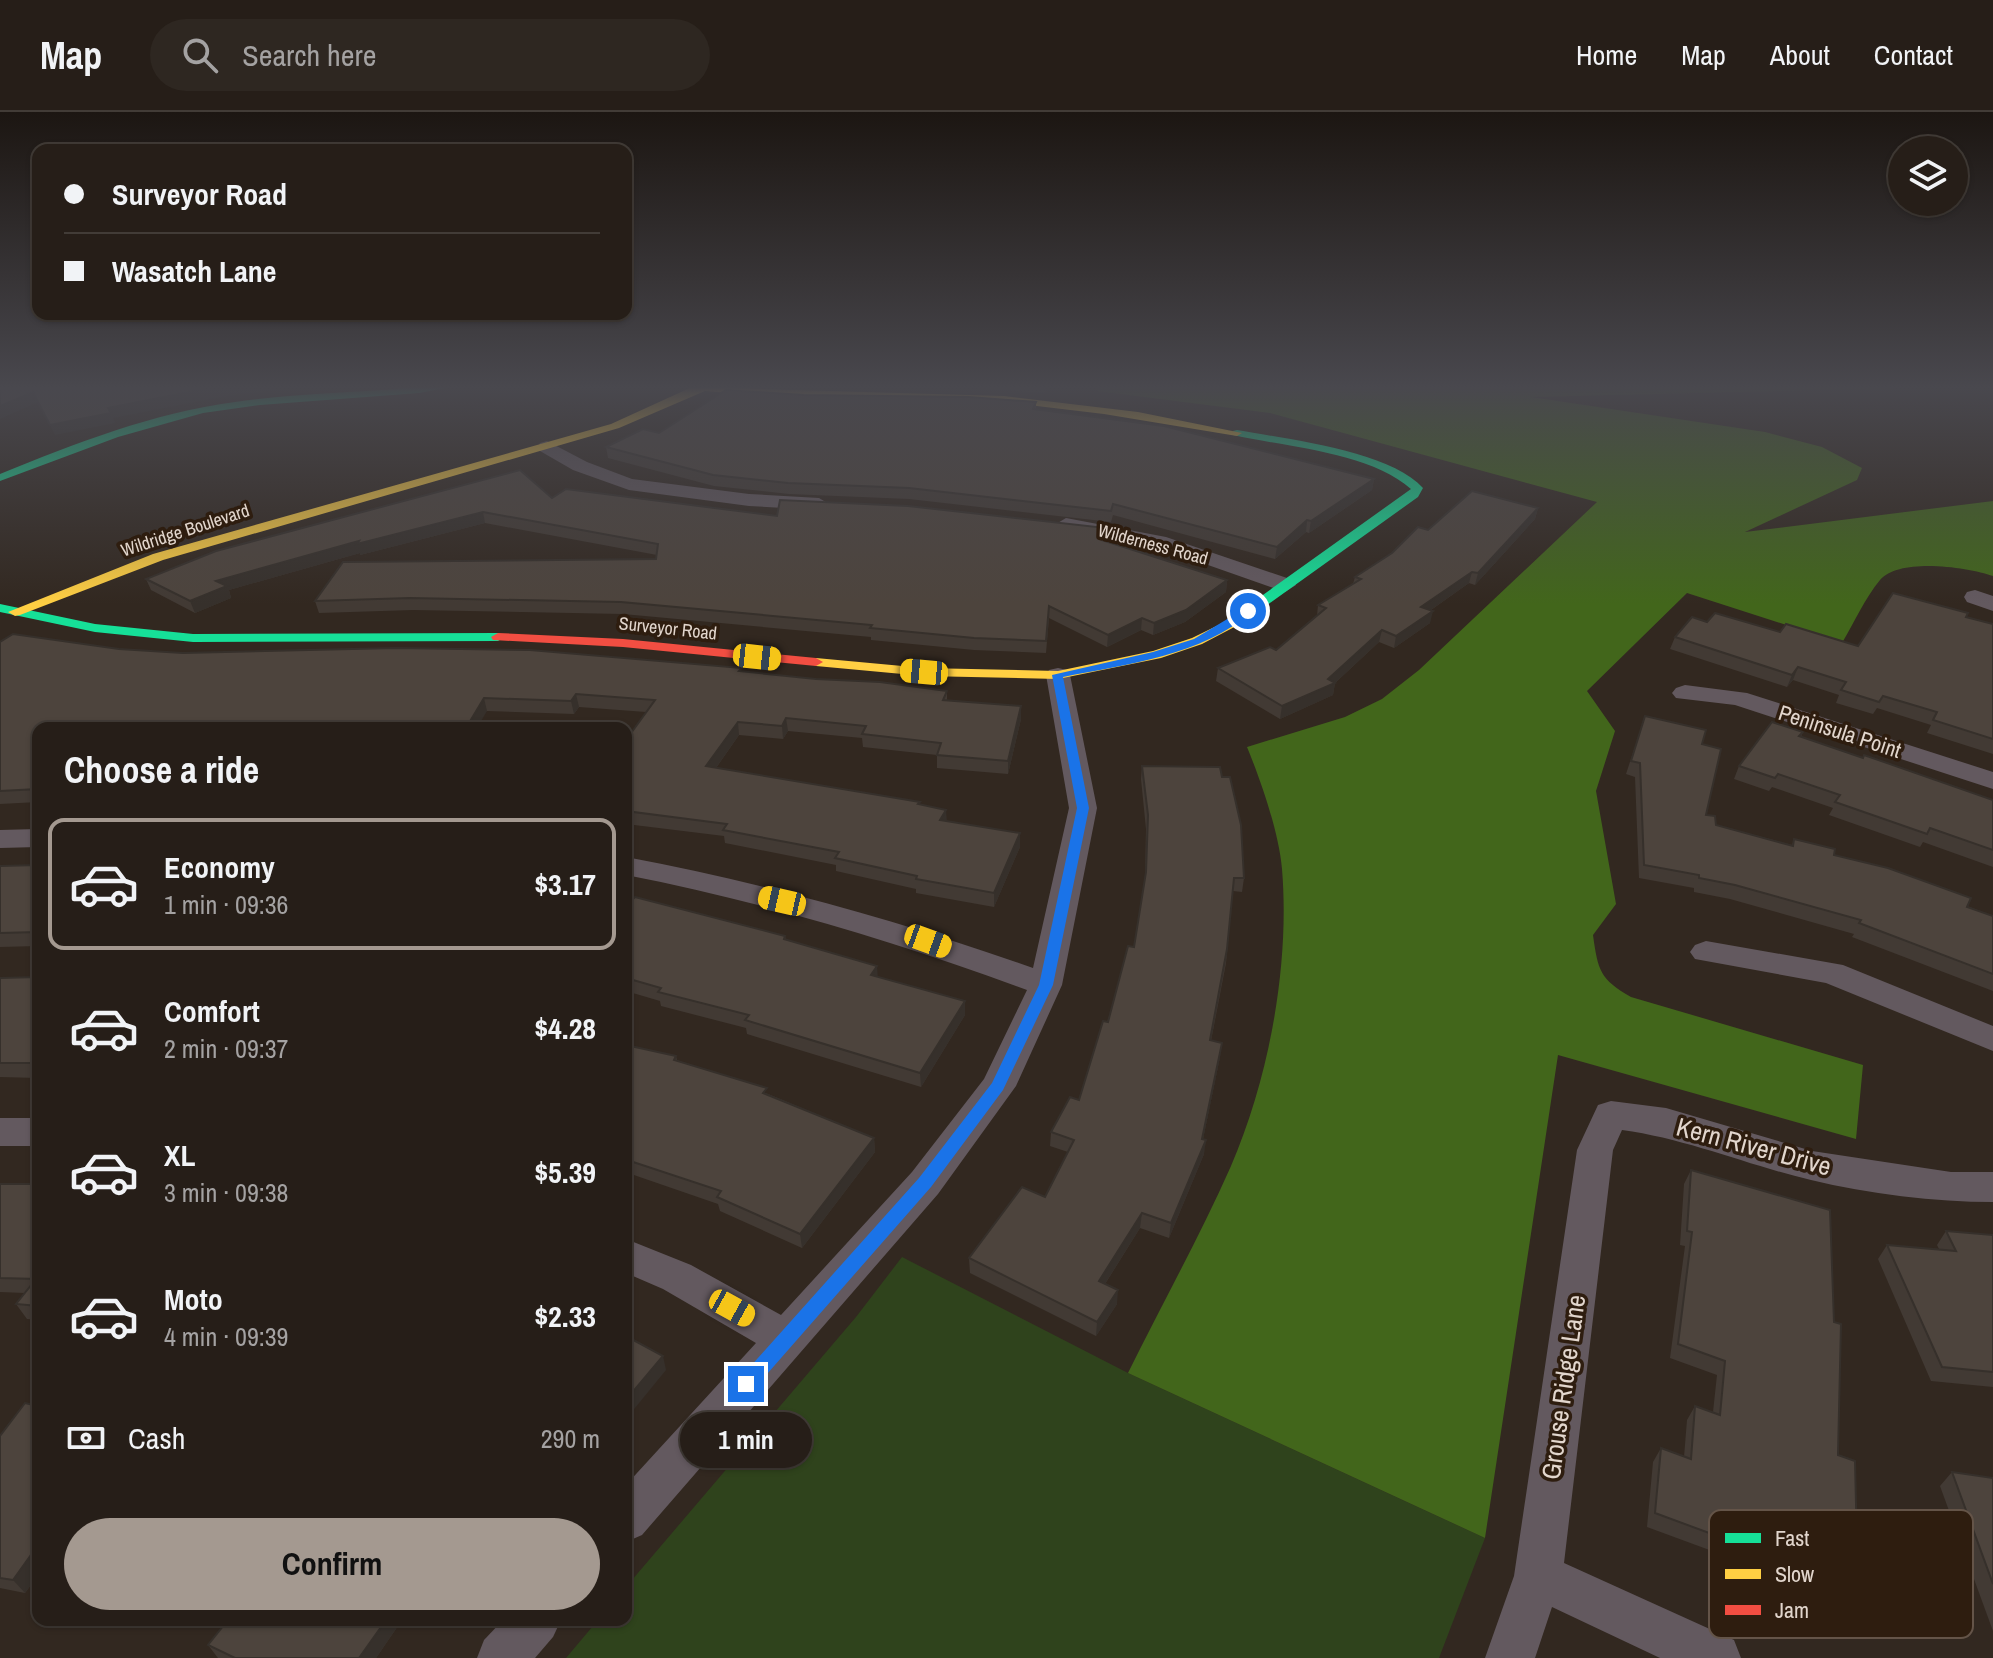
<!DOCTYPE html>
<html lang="en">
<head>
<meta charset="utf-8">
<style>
  body { margin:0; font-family:"Archivo Narrow",sans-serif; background:#2e2721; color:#f1f3f6; height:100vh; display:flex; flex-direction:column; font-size:30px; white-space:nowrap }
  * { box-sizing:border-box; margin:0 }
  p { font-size:26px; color:#a4a2a2 }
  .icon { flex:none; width:44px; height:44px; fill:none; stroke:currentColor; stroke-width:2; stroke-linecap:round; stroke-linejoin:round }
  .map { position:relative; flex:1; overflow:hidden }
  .side { position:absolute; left:32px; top:610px; width:600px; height:904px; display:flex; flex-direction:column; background:#261e18; border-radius:16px; box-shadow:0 2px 6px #0004,0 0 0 2px #423c37 }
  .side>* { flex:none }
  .hud { position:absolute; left:32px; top:32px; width:600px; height:176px; border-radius:16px; box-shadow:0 2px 6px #0004,0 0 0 2px #423c37; display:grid; align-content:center; height:176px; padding:0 32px; background:#261e18 }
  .tools { position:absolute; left:1888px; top:24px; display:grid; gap:16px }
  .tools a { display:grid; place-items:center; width:80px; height:80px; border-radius:50%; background:#261e18; box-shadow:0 2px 6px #0004,0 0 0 2px #423c37; font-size:40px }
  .end { position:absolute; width:36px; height:36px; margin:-18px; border:10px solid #1a73e8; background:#fff; box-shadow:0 0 0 4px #fff }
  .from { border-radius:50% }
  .bubble { position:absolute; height:56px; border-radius:28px; background:#261e18; box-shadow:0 2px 6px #0004,0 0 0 2px #423c37; font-size:26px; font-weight:700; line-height:56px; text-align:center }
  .car { position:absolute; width:24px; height:48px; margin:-24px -12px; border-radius:10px; box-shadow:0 0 6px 2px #0007; background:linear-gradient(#f5c518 24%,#345 0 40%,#f5c518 0 76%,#345 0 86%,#f5c518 0) }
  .hud b { display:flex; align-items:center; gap:28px; height:76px; font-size:30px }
  .hud b+b { border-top:2px solid #423c37 }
  .hud i { width:20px; height:20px; background:#f1f3f6 }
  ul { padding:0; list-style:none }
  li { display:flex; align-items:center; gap:24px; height:132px; margin:0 16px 12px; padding:0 16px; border:4px solid transparent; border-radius:16px }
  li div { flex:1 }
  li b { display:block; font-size:30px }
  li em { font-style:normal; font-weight:700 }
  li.selected { border-color:#a49990 }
  li>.icon { width:72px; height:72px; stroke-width:1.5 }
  h2 { padding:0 32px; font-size:36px; line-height:96px }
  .pay { display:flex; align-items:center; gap:20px; height:88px; padding:0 32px; font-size:30px }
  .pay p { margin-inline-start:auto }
  .button { display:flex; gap:16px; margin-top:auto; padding:16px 32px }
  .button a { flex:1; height:92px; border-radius:48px; background:#a49990; color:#111; font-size:32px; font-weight:700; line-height:92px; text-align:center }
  header { display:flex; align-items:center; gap:48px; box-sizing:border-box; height:112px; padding:0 40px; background:#261e18; border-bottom:2px solid #423c37 }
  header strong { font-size:38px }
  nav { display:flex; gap:44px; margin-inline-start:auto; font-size:28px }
  .search { width:560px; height:72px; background:#2e2721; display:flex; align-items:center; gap:20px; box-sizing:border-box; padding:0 28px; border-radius:44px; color:#a4a2a2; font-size:30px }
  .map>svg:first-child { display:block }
</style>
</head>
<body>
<header>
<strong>Map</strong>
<div class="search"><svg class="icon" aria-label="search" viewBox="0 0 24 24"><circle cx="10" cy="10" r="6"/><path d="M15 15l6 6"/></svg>Search here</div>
<nav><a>Home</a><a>Map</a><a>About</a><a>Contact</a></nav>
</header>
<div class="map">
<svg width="1993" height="1546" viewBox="0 0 1993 1546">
  <rect width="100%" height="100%" fill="#322820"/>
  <!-- green -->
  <path fill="#2f431c" d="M902,1145L1128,1261L1485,1426L1439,1546H566L598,1508H626V1475L856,1205Z"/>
  <!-- forest -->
  <path fill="#42661b" d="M1099,275H1944L1531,285L1765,320L1822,335L1862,356L1857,368L1745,420L1993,389V464C1968,455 1899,445 1880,468C1865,486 1854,511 1842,531L1687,481L1587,579L1615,619L1596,679L1616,792L1593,823C1598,859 1600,867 1631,885L1863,953L1856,1027L1558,943L1485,1426L1128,1261C1162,1192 1200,1124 1231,1054C1269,966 1290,853 1282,757C1279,721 1261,669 1247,635L1345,605L1382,587L1419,558L1597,390L1270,301L1097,279Z"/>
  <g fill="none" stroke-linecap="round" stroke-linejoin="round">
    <!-- street -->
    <g fill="#63595f" fill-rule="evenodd">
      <path d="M547,329L587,350L632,367L749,382L819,386L829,392L819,398L749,394L629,378L573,358L540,339L538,335L540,331Z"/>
      <path d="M1066,406L1166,425L1293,468L1296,473L1285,480L1154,434L1059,416L1056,412Z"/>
      <path d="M1975,478L1993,484V499L1967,490L1964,485L1967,480Z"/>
      <path d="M1058,556L1067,558L1070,563L1097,696L1062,873L1016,974L938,1082L642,1423L626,1430V1373L756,1231L663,1177L626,1161V1127L691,1153L781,1203L912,1060L984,967L1027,878C896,830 764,790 626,763V745C765,771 900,809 1033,856L1069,696L1046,563L1049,558Z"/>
      <path d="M1685,573L1747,581L1993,660V677L1735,593L1676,586L1672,581L1676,576Z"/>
      <path d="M38,717V735L0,736V718Z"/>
      <path d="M1706,829L1843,853L1993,914V939L1826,871L1695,847L1690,840L1695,833Z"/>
      <path d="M1611,989L1666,996L1812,1039L1951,1060H1993V1090C1935,1090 1868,1082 1811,1068C1747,1053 1688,1027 1622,1018L1613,1038L1564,1451L1734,1528L1741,1546H1660L1552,1495L1535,1546H1485L1514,1464L1577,1038L1598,993Z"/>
      <rect x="0" y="1006" width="38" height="28"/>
      <path d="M503,1508H561L553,1525L535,1546H477L484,1528Z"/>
    </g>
    <!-- fast -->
    <g fill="#16e098" fill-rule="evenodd">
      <path d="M419,275H451L419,281L260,293L203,301L118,325L0,369V362C76,331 153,301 235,290C296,281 358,281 419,275Z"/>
      <path d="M1237,318C1286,327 1390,339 1423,376L1418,385L1242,511H1232V505L1411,377C1369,340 1286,335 1233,323V319Z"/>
      <path d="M0,492L95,512L193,522L498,521L505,525L498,529L193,530L95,520L0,500Z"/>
    </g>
    <!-- slow -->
    <g fill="#ffcf43" fill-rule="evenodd">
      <path d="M692,275L1004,284L1138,300L1242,321L1237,324L1104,302L1004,290L765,284L705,279L619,316L163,448L20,503L15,504L8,500L153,442L611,312Z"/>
      <path d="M1237,504L1242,505V511L1202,532L1161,546L1058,567L924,564L816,554L809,550L816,546L924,556L1058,559L1153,539L1192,526Z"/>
    </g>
    <!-- jam -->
    <path fill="#f24e42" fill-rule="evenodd" d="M498,521L623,527L816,546L823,550L816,554L623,535L493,528L491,525Z"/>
  </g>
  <!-- wall -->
  <g fill="#423a34">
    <path d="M960,275H1047L1045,281Z"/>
    <path d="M804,283L1036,290V297L1374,367L1372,378L1309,421L1306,420L1275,447L1113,403L1111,410L909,387L789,382L714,374L608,346L606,335Z"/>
    <path d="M552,386L1105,429L1227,468L1226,480L1185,510L1153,523L1141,518L1107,535L1049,506L1046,541L974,538L871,528V525L623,502L413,498L319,501L315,489L656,447L657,443L485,411L360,443V441L229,478L231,486L195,501L151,478L146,467Z"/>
    <path d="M1538,396L1535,407L1475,473L1469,471L1431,498L1430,511L1394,536L1379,530L1335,571L1333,583L1280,607L1216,569L1218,556L1276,538L1317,504L1318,493L1353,472L1355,465L1428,418Z"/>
    <path d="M1967,505L1993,512V642L1927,621L1931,613L1877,596L1873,602L1836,591L1839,583L1793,568L1787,575L1670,537L1675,525L1707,510L1780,520L1858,534Z"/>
    <path d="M0,530L183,541L742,560L947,579V589L1021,607L1008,662L937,656V643L863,635L862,626L788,619L783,627L739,623L716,656L920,692L947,709L1020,735L994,795L916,781V777L836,759V753L725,731L724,724L626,712V628L646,600L579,595L574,602L487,599L38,616V690L0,692Z"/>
    <path d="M1645,604L1702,632L1706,703L1716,713L1792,733L1794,727L1993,804V879L1852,825L1854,822L1730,787L1694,780V776L1639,766L1635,665L1626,662Z"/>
    <path d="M1803,620L1801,625L1993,688V755L1923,730L1920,735L1829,703L1833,696L1772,675L1769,679L1734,667L1739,654Z"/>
    <path d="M1142,654L1244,766L1242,780L1233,779L1226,851L1211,929L1220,945L1203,1027L1204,1042L1169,1126L1140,1116L1105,1172L1117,1192L1096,1224L970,1161L969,1146L1045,1085L1068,1040L1050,1034L1051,1020L1079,988L1134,835L1145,766L1146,717L1141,667Z"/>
    <path d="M38,753V834L0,835V754Z"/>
    <path d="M626,786L785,824L786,828L878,865L965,889V903L921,975L747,922L746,916L661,894L660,889L626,879Z"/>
    <path d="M38,865V966L0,965V866Z"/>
    <path d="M626,933L676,944L677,948L768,982L874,1026L875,1040L802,1136L720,1099L718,1092L631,1062L629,1055L626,1054Z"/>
    <path d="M1691,1058L1838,1343L1858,1476L1848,1489L1647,1415L1653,1350L1661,1336L1684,1345L1687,1308L1695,1294L1713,1300L1717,1263L1670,1246L1685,1134L1680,1133L1684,1072Z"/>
    <path d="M0,1072H38V1208L27,1207L16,1192L25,1181L0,1180Z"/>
    <path d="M1946,1119L1993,1123V1275L1931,1269L1878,1147L1887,1133L1939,1137L1937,1133Z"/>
    <path d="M38,1294V1463L25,1481L0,1476V1324Z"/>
    <path d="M1952,1360L1993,1366V1519L1940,1374Z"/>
    <path d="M228,1508H402L376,1546H218L208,1533Z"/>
  </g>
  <!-- shaded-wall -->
  <g fill="#36302b">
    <path d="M215,275H276V278L221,285L113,306L115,311L55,323L50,313L108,296Z"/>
    <path d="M33,280L38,290L0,307V294Z"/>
    <path d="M1374,367L1372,378L1309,421L1311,409Z"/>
    <path d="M1538,396L1535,407L1475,473L1478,461Z"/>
    <path d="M483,400L485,411L360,443V441L229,478L231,486L195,501L190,489L216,469L359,429Z"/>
    <path d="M1307,408L1306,420L1275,447L1277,435Z"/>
    <path d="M1472,460L1469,471L1418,507L1421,495Z"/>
    <path d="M1227,468L1226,480L1185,510L1153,523L1154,511Z"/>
    <path d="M1433,499L1430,511L1394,536L1396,524Z"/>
    <path d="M1142,506L1141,518L1107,535L1108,523Z"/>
    <path d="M1382,518L1379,530L1335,571L1333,583L1280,607L1282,594L1328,567Z"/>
    <path d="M1798,555L1793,568L1787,575L1792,563Z"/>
    <path d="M576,582L579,595L574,602L571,589Z"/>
    <path d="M484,586L487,599L477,616H466Z"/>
    <path d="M1021,594V607L1008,662V649Z"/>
    <path d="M786,606L788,619L783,627L782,614Z"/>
    <path d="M738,610L739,623L708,667L706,654Z"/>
    <path d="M946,698L947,711L940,708Z"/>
    <path d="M1020,721V735L994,795V781Z"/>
    <path d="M877,854L878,868L871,863Z"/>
    <path d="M965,889V903L921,975L920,961Z"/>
    <path d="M1222,931L1220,945L1200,1041L1202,1027Z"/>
    <path d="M874,1026L875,1040L802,1136L800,1122Z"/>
    <path d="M1206,1028L1204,1042L1169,1126L1171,1111Z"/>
    <path d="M1142,1101L1140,1116L1098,1183L1099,1169Z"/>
    <path d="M1118,1178L1117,1192L1096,1224L1097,1210Z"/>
    <path d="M663,1244L666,1258L626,1307V1288Z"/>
    <path d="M38,1433V1463L25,1481L13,1468Z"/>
    <path d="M386,1508H402L376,1546H359Z"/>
  </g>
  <!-- building -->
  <g fill="#4d443d" stroke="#36302b" stroke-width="2">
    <path d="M0,275H215L108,296L111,301L50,313L33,280L0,294Z"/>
    <path d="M726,278L804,283L969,285L1036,290L1033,297L1164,314L1374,367L1311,409L1307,408L1277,435L1113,392L1111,399L909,376L788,371L713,363L606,335L643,317L659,321Z"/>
    <path d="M520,358L552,386L566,377L777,404L780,388L908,394L1106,416L1102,428L1227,468L1186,498L1154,511L1142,506L1108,523L1049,494L1046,529L974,526L870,516L872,513L621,490L410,486L315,489L343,450L656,447L658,432L483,400L357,432L359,429L216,469L227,474L190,489L146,467L216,439Z"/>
    <path d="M1472,379L1538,396L1478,461L1472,460L1421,495L1433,499L1396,524L1382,518L1328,567L1335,571L1282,594L1218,556L1270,535L1276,538L1326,496L1318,493L1361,467L1355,465L1392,441L1418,415L1428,418Z"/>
    <path d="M1893,481L1968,501L1966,505L1993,512V627L1933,608L1937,600L1883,584L1879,590L1841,578L1846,570L1798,555L1792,563L1675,525L1692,505L1707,510L1715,501L1780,520L1786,512L1858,534Z"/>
    <path d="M13,522L119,537L183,541L396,536L530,538L742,556L739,559L816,567L880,570L947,579L943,588L1021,594L1008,649L937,643L941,631L862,622L866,614L786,606L782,614L738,610L706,654L920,690L918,692L946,698L940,708L1020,721L994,781L916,767L917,764L835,746L839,740L723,718L727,712L626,699V628L655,588L576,582L571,589L484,586L466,616H38V677L0,679V530Z"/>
    <path d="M1645,604L1706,618L1702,632L1721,637L1706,703L1715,704L1716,713L1793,734L1794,727L1835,737L1834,743L1888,756L1971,786L1967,795L1993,804V862L1859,811L1861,808L1735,773L1699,766V763L1644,753L1640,651L1631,649Z"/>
    <path d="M1772,610L1803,620L1799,624L1863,646L1864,643L1993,688V738L1930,716L1927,722L1835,690L1840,683L1778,662L1775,666L1739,654Z"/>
    <path d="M1142,654L1220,655L1222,665H1230L1241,713L1244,766H1234L1227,837L1210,928L1222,931L1202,1027L1206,1028L1171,1111L1142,1101L1099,1169L1118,1178L1097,1210L969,1146L1022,1075L1045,1085L1074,1028L1051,1020L1070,985L1079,988L1103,909L1108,910L1128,834L1134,835L1146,760L1148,703Z"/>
    <path d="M38,753V820L0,821V754Z"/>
    <path d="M635,785L785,824L784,827L877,854L871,863L965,889L920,961L745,908L749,903L658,880L661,876L626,866V786L633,787Z"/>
    <path d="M38,865V951H0V866Z"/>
    <path d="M626,933L676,944L674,948L767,976L763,981L874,1026L800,1122L717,1085L721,1079L627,1048L632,1042L626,1040Z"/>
    <path d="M1691,1058L1830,1098L1834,1210L1841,1212L1838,1343L1855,1349L1858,1476L1655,1401L1661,1336L1691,1347L1695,1294L1720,1303L1725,1249L1678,1232L1692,1120L1687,1119Z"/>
    <path d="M0,1072H38V1194L16,1192L36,1167L0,1166Z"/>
    <path d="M1946,1119L1993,1123V1260L1942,1255L1887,1133L1956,1139Z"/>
    <path d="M626,1224L663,1244L626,1288Z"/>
    <path d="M25,1291L38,1294V1433L13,1468L0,1466V1324Z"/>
    <path d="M1952,1360L1993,1366V1472Z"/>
    <path d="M228,1508H386L359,1546H235L208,1533Z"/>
  </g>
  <!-- sky -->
  <linearGradient id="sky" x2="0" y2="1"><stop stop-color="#1c1612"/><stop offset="0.56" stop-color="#49484e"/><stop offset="1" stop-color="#49484e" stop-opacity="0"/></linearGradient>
  <rect width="1993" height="492" fill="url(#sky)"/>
  <!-- route -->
  <path fill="#1a73e8" d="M1244,497L1253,499C1201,544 1128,552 1063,565L1089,696L1053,873L1003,978L931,1075L753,1278L746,1280L740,1278L737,1272L740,1266L919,1066L992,971L1039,873L1077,696L1052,563L1153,540L1194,527Z"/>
  <g text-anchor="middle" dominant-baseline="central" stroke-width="7" stroke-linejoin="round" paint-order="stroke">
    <!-- far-street labels -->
    <g font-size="18" fill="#e2d6cd" stroke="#2e1d0f">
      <text transform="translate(185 418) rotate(-18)">Wildridge Boulevard</text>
      <text transform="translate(1153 432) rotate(15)">Wilderness Road</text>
      <text transform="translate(668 516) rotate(6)">Surveyor Road</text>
    </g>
    <!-- street labels -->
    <g font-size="22" fill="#e2d6cd" stroke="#2e1d0f">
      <text transform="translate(1840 619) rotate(18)">Peninsula Point</text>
    </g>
    <!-- near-street labels -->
    <g font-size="26" fill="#e2d6cd" stroke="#2e1d0f">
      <text transform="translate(1754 1034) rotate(15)">Kern River Drive</text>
      <text transform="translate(1563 1275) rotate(-82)">Grouse Ridge Lane</text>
    </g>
  </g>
  <!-- legend -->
  <rect x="1709" y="1398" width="264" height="128" rx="12" fill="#2e1d0f" stroke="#645448" stroke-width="2"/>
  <rect x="1725" y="1421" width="36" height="10" fill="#16e098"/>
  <rect x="1725" y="1457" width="36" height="10" fill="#ffcf43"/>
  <rect x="1725" y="1493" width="36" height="10" fill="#f24e42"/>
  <g font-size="22" fill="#e2d6cd">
    <text x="1775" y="1434">Fast</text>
    <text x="1775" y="1470">Slow</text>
    <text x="1775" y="1506">Jam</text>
  </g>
</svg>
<div class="tools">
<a><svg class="icon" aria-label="layers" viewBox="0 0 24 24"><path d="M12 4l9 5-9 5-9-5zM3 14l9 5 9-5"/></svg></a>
</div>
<i class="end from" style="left:1248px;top:499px"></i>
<i class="end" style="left:746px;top:1272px"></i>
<div class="bubble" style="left:680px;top:1300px;width:132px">1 min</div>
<i class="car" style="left:757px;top:545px;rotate:96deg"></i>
<i class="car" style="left:924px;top:560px;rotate:275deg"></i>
<i class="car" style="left:782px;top:789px;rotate:283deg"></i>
<i class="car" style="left:928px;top:829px;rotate:110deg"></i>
<i class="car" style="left:732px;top:1196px;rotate:119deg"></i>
<div class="hud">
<b><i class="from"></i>Surveyor Road</b>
<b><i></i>Wasatch Lane</b>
</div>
<section class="side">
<h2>Choose a ride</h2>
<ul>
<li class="selected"><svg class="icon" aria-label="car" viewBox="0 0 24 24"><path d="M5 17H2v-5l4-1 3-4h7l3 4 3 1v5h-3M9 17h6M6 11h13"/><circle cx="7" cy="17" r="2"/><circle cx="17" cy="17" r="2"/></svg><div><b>Economy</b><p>1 min · 09:36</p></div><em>$3.17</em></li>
<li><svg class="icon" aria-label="car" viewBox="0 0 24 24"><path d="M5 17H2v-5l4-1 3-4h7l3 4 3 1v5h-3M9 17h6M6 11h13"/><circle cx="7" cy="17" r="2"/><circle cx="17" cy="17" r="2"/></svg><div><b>Comfort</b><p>2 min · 09:37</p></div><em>$4.28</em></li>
<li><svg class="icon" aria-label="car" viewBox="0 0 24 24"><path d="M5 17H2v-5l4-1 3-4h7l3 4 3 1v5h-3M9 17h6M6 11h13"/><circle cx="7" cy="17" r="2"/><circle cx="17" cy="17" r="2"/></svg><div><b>XL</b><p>3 min · 09:38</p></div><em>$5.39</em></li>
<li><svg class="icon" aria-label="car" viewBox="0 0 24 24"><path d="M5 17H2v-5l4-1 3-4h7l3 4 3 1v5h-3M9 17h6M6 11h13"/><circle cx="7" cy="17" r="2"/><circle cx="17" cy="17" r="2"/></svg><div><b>Moto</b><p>4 min · 09:39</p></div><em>$2.33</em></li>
</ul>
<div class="pay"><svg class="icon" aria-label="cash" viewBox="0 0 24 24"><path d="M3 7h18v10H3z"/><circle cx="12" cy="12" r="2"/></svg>Cash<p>290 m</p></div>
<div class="button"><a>Confirm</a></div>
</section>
</div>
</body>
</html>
